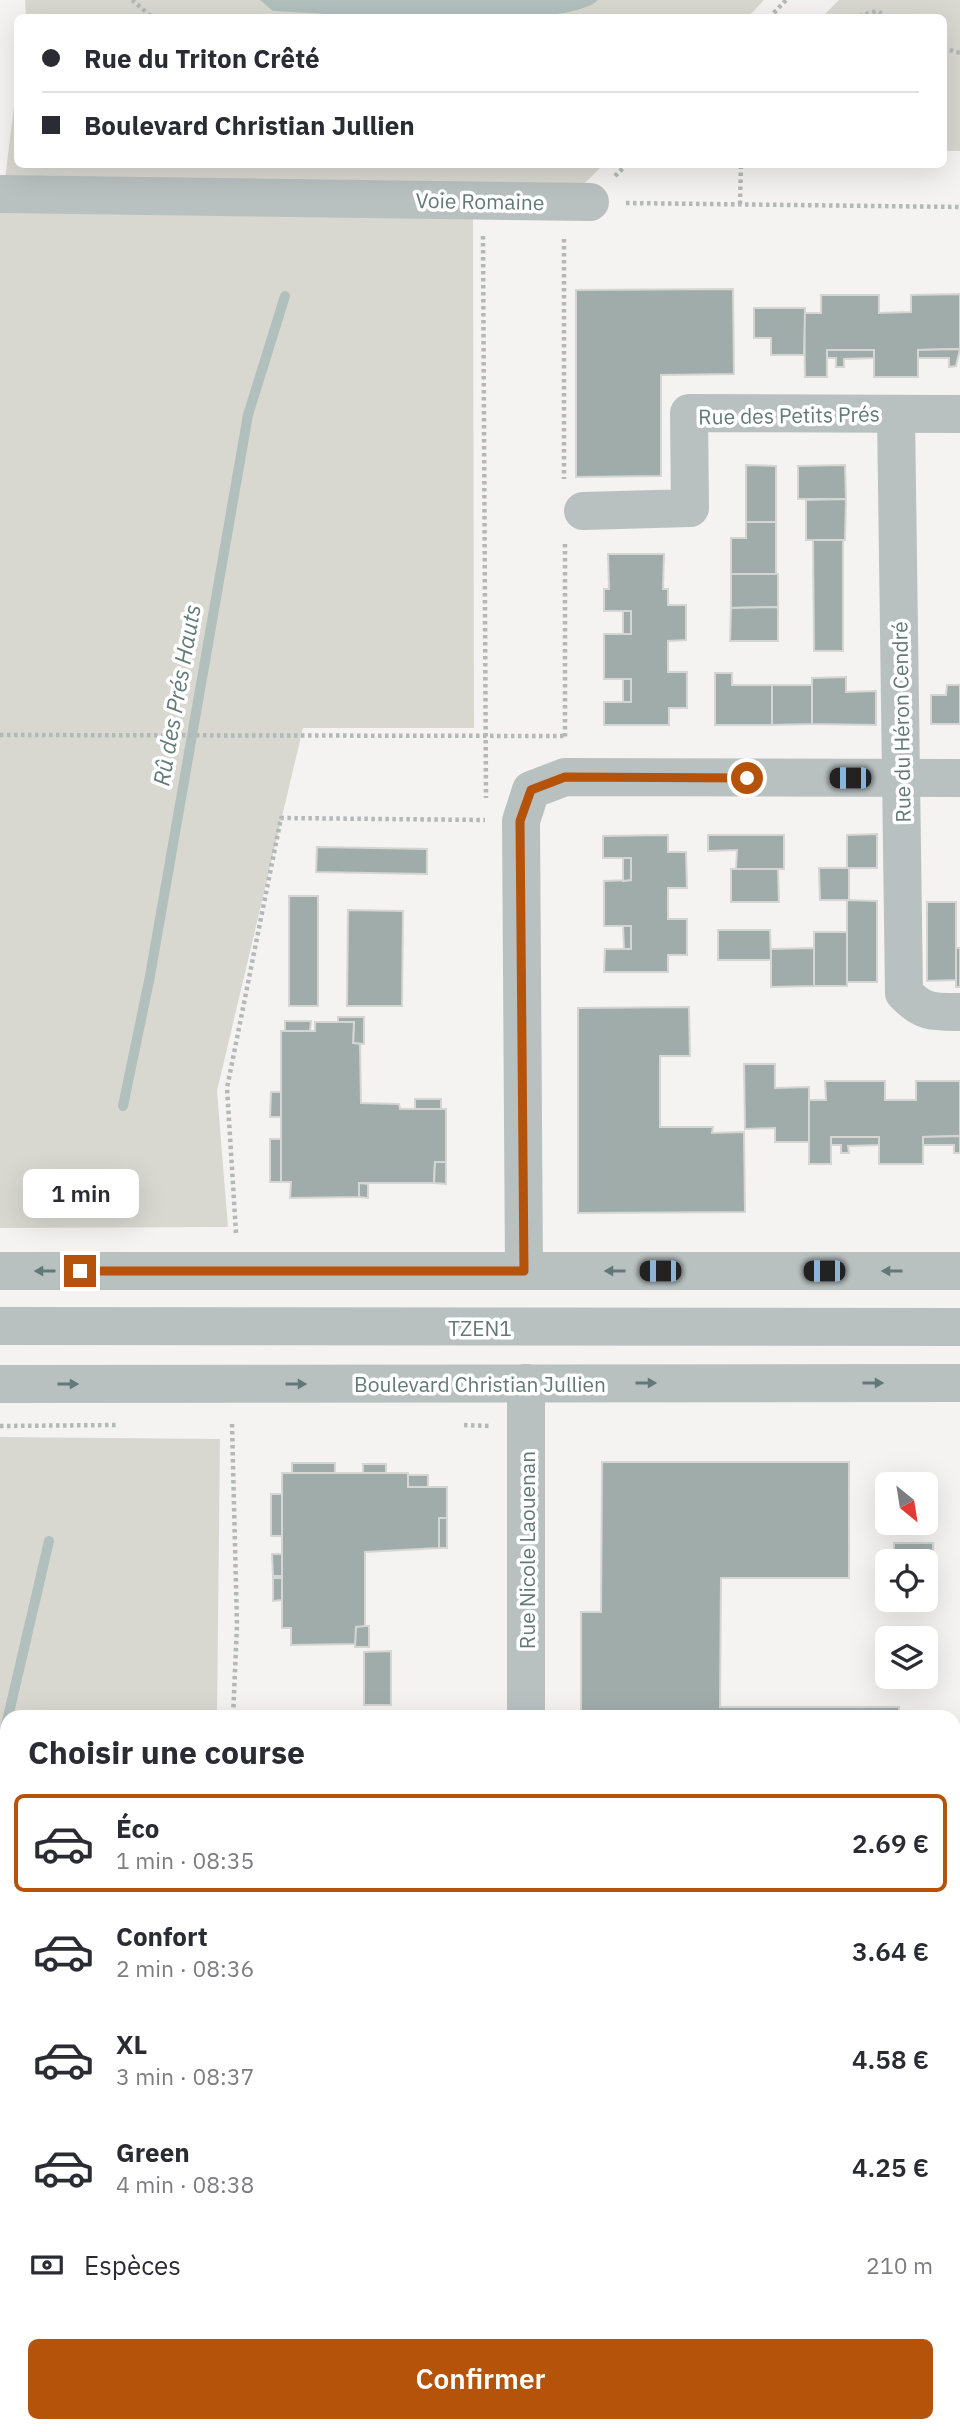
<!DOCTYPE html>
<html lang="fr">
<head>
<meta charset="utf-8">
<style>
  body { margin:0; font-family:"IBM Plex Sans",sans-serif; background:#f7f7f7; color:#2b2b33; height:100vh; display:flex; flex-direction:column; font-size:26px; white-space:nowrap }
  * { box-sizing:border-box; margin:0 }
  p { font-size:23px; color:#7c7c81 }
  .icon { flex:none; width:38px; height:38px; fill:none; stroke:currentColor; stroke-width:2; stroke-linecap:round; stroke-linejoin:round }
  .map { position:relative; flex:1; overflow:hidden }
  .drawer { position:absolute; left:0px; top:1710px; width:961px; height:723px; display:flex; flex-direction:column; background:#fff; border-radius:21px 21px 0 0; box-shadow:0 7px 28px #0002 }
  .drawer>* { flex:none }
  .hud { position:absolute; left:14px; top:14px; width:933px; height:154px; border-radius:10px; box-shadow:0 7px 28px #0002; display:grid; align-content:center; height:154px; padding:0 28px; background:#fff }
  .needle { width:46px; rotate:150deg }
  .controls { position:absolute; left:875px; top:1472px; display:grid; gap:14px }
  .controls a { display:grid; place-items:center; width:63px; height:63px; border-radius:10px; background:#fff; box-shadow:0 7px 28px #0002; font-size:35px }
  .end { position:absolute; width:32px; height:32px; margin:-16px; border:9px solid #b45309; background:#fff; box-shadow:0 0 0 4px #fff }
  .from { border-radius:50% }
  .bubble { position:absolute; height:49px; border-radius:10px; background:#fff; box-shadow:0 7px 28px #0002; font-size:23px; font-weight:600; line-height:49px; text-align:center }
  .car { position:absolute; width:21px; height:42px; margin:-21px -10px; border-radius:9px; box-shadow:0 0 5px 2px #0007; background:linear-gradient(#222 24%,#8ab4d8 0 40%,#222 0 76%,#8ab4d8 0 86%,#222 0) }
  .hud b { display:flex; align-items:center; gap:24px; height:66px; font-size:26px }
  .hud b+b { border-top:2px solid #e1e1e2 }
  .hud i { width:18px; height:18px; background:#2b2b33 }
  ul { padding:0; list-style:none }
  li { display:flex; align-items:center; gap:21px; height:98px; margin:0 14px 10px; padding:0 14px; border:4px solid transparent; border-radius:10px }
  li div { flex:1 }
  li b { display:block; font-size:26px }
  li em { font-style:normal; font-weight:600 }
  li.selected { border-color:#b45309 }
  li>.icon { width:63px; height:63px; stroke-width:1.5 }
  h2 { padding:0 28px; font-size:32px; line-height:84px }
  .pay { display:flex; align-items:center; gap:18px; height:77px; padding:0 28px; font-size:26px }
  .pay p { margin-inline-start:auto }
  .button { display:flex; gap:14px; margin-top:auto; padding:14px 28px }
  .button a { flex:1; height:80px; border-radius:10px; background:#b45309; color:#fff; font-size:28px; font-weight:600; line-height:80px; text-align:center }
  .map>svg:first-child { display:block }
</style>
</head>
<body>
<div class="map">
<svg width="960" height="2432" viewBox="0 0 960 2432">
  <rect width="100%" height="100%" fill="#f4f3f1"/>
  <!-- green -->
  <g fill="#d8d8d1">
    <path d="M25,0H764L747,18H26Z"/>
    <path d="M839,0H960V151H943V18L822,17Z"/>
    <path d="M17,81L18,164L603,165L573,195L4,187Z"/>
    <path d="M0,207L473,214L474,728H303L217,1091L228,1227L0,1228Z"/>
    <path d="M0,1437L220,1439L217,1717H7V2426H210V2432H0Z"/>
  </g>
  <!-- water -->
  <path fill="#b1c0bc" d="M260,0H598C565,33 328,13 273,11Z"/>
  <g fill="none" stroke-linecap="round" stroke-linejoin="round">
    <!-- stream -->
    <g stroke="#b1c0bc" stroke-width="10">
      <path d="M123,1106L150,976L248,415L285,296"/>
      <path d="M8,1717L49,1541"/>
      <path d="M0,1750L7,1720"/>
    </g>
  </g>
  <!-- building -->
  <g fill="#a0acaa" stroke="#d5d5d4" stroke-width="2">
    <path d="M733,289L734,374L661,375V476L576,477V290Z"/>
    <path d="M960,294V349L918,350V377H874V350H827V377H805L804,313H821V295H879V313L911,312V295Z"/>
    <path d="M754,308H805L804,355H771V338H754Z"/>
    <path d="M960,349L956,366L949,367V358H918V350Z"/>
    <path d="M827,350H874V358L844,359V367H836V358H827Z"/>
    <path d="M746,465L776,466V522H746Z"/>
    <path d="M845,465L846,499H798V466Z"/>
    <path d="M846,499L845,540H806V500Z"/>
    <path d="M746,522H776V574H731V538H746Z"/>
    <path d="M813,540H843V651H814Z"/>
    <path d="M608,554H664L663,589H668V605H686V640L668,641V672H687V708H669V725H604V702H631V679H604V634H631V611H604V589H609Z"/>
    <path d="M731,574H778V607L731,608Z"/>
    <path d="M778,607V641H730L731,608Z"/>
    <rect x="623" y="611" width="8" height="23"/>
    <path d="M715,673H732V685H772V725H715Z"/>
    <path d="M846,677V692L876,691V725L812,724V678Z"/>
    <rect x="623" y="679" width="8" height="23"/>
    <path d="M772,685H812V724L772,725Z"/>
    <path d="M947,685H960V724H931V695H946Z"/>
    <path d="M877,834V868H847V835Z"/>
    <path d="M668,835V852H686L687,888H668V919H687V955H668V972H604L605,949H631V926H604V881L631,880V858H603V836Z"/>
    <path d="M708,835H784V869H736L737,850L708,851Z"/>
    <path d="M317,847L427,849V874L316,872Z"/>
    <path d="M623,858H631V880L623,881Z"/>
    <path d="M819,868H849V900H820Z"/>
    <path d="M731,869H778L779,902H731Z"/>
    <rect x="289" y="896" width="29" height="110"/>
    <path d="M847,900L877,901V982H847Z"/>
    <path d="M927,902H956V980L927,981Z"/>
    <path d="M348,910L403,911L402,1006H347Z"/>
    <path d="M623,926H631V949H624Z"/>
    <path d="M718,930H770L771,960H718Z"/>
    <rect x="814" y="932" width="33" height="54"/>
    <path d="M814,948V986L771,987V949Z"/>
    <rect x="956" y="948" width="4" height="39"/>
    <path d="M689,1007L690,1056H660V1127H713L712,1133L744,1132L745,1212L578,1213V1008Z"/>
    <path d="M338,1017H364V1044L353,1043L354,1022H338Z"/>
    <path d="M285,1021H311L310,1031H285Z"/>
    <path d="M315,1022H354L353,1043L360,1044L361,1103L399,1104L400,1109H446V1162H435L434,1183H359V1197L290,1198L291,1182H281V1031H315Z"/>
    <path d="M744,1064H775V1088L809,1087V1142H775V1128L745,1129Z"/>
    <path d="M825,1081H885V1100H916V1081H960V1136L923,1137V1164H879V1137H831V1164H809V1100H826Z"/>
    <path d="M271,1092H281V1117H270Z"/>
    <rect x="415" y="1099" width="26" height="10"/>
    <path d="M960,1136V1153H954V1145H923V1137Z"/>
    <path d="M831,1137H879V1145L848,1146L849,1153H841V1145H831Z"/>
    <rect x="270" y="1139" width="11" height="43"/>
    <path d="M435,1162H446V1184L434,1183Z"/>
    <path d="M359,1183L368,1184V1198L359,1197Z"/>
    <path d="M602,1462H849V1578H721L720,1707H899V1717H581V1612H601Z"/>
    <path d="M292,1463H335V1473L292,1474Z"/>
    <path d="M363,1464H386V1474L363,1473Z"/>
    <path d="M282,1473H408V1487H447V1518H439V1548L365,1552V1627H356V1644L291,1645V1628H282Z"/>
    <rect x="408" y="1475" width="20" height="12"/>
    <rect x="271" y="1494" width="11" height="42"/>
    <rect x="439" y="1518" width="8" height="30"/>
    <path d="M894,1543H933V1598H926V1561H894Z"/>
    <path d="M272,1554H282V1576H273Z"/>
    <path d="M273,1578H282V1600L273,1601Z"/>
    <path d="M365,1626H369V1647H355L356,1627Z"/>
    <path d="M894,1627H927V1647L926,1638H894Z"/>
    <path d="M391,1651V1705H364V1652Z"/>
    <rect x="955" y="1933" width="5" height="32"/>
    <rect x="954" y="2148" width="6" height="32"/>
    <rect x="954" y="2222" width="6" height="31"/>
  </g>
  <g fill="none" stroke-linecap="round" stroke-linejoin="round">
    <!-- path -->
    <g stroke="#b3b8b8" stroke-width="4.5" stroke-dasharray="3.5 3.5" stroke-linecap="butt">
      <path d="M132,0L153,18"/>
      <path d="M769,18L786,0"/>
      <path d="M852,18L877,11L889,18"/>
      <path d="M943,48L960,53"/>
      <path d="M615,176L627,164"/>
      <path d="M626,203L960,207"/>
      <path d="M740,204L741,164"/>
      <path d="M483,236L486,798"/>
      <path d="M564,239V479"/>
      <path d="M565,544V738"/>
      <path d="M0,735L564,736"/>
      <path d="M236,1233L227,1088L281,818L485,820"/>
      <path d="M232,1424L237,1625L233,1717"/>
      <path d="M464,1425L490,1426"/>
      <path d="M0,1426L116,1425"/>
      <path d="M0,1918L7,1917"/>
      <path d="M242,2426L246,2432"/>
      <path d="M486,2432V2426"/>
    </g>
    <!-- minor -->
    <g stroke="#b9c0c0" stroke-width="38">
      <path d="M0,194L590,202"/>
      <path d="M896,414L904,993C923,1013 933,1012 960,1012"/>
      <path d="M583,511L690,508L689,413L960,414"/>
      <path d="M0,1271H960"/>
      <path d="M524,1271L521,821L531,790L565,777L960,778"/>
      <path d="M0,1326L960,1327"/>
      <path d="M0,1384L960,1383"/>
      <path d="M526,1717V1383"/>
      <path d="M954,1877H960"/>
      <path d="M529,2426V2432"/>
      <path d="M914,2432V2426"/>
    </g>
  </g>
  <!-- one-way arrows -->
  <defs><path id="oneway-solid" d="M-6-.8H1V-3.2L6.5 0L1 3.2V.8H-6Z" transform="scale(1.75)"/></defs>
  <g fill="#637978">
    <use href="#oneway-solid" transform="translate(45 1271) rotate(-180)"/>
    <use href="#oneway-solid" transform="translate(615 1271) rotate(180)"/>
    <use href="#oneway-solid" transform="translate(892 1271) rotate(180)"/>
    <use href="#oneway-solid" transform="translate(646 1383)"/>
    <use href="#oneway-solid" transform="translate(873 1383)"/>
    <use href="#oneway-solid" transform="translate(68 1384)"/>
    <use href="#oneway-solid" transform="translate(296 1384)"/>
  </g>
  <g fill="none" stroke-linecap="round" stroke-linejoin="round">
    <!-- route -->
    <path stroke="#b45309" stroke-width="9" d="M80,1271H524L520,821L531,790L565,777L747,778"/>
  </g>
  <g text-anchor="middle" dominant-baseline="central" stroke-width="7" stroke-linejoin="round" paint-order="stroke">
    <!-- street labels -->
    <g font-size="21" fill="#637978" stroke="#fff">
      <text transform="translate(480 201) rotate(1)">Voie Romaine</text>
      <text transform="translate(789 415) rotate(-1)">Rue des Petits Prés</text>
      <text transform="translate(901 722) rotate(-91)">Rue du Héron Cendré</text>
      <text x="480" y="1328">TZEN1</text>
      <text x="480" y="1384">Boulevard Christian Jullien</text>
      <text transform="translate(527 1550) rotate(-90)">Rue Nicole Laouenan</text>
    </g>
    <!-- water labels -->
    <g font-size="23" font-style="italic" fill="#637b76" stroke="#fff">
      <text transform="translate(176 695) rotate(-80)">Rû des Prés Hauts</text>
    </g>
  </g>
</svg>
<div class="controls">
<a><svg class="needle" viewBox="-14 -14 28 28"><path d="M0-13l5 13h-10z" fill="#e53935"/><path d="M0 13l5-13h-10z" fill="#7c7c81"/></svg></a>
<a><svg class="icon" aria-label="locate" viewBox="0 0 24 24"><circle cx="12" cy="12" r="6"/><path d="M12 2v4M12 18v4M2 12h4M18 12h4"/></svg></a>
<a><svg class="icon" aria-label="layers" viewBox="0 0 24 24"><path d="M12 4l9 5-9 5-9-5zM3 14l9 5 9-5"/></svg></a>
</div>
<i class="end from" style="left:747px;top:778px"></i>
<i class="end" style="left:80px;top:1271px"></i>
<div class="bubble" style="left:23px;top:1169px;width:116px">1 min</div>
<i class="car" style="left:850px;top:778px;rotate:270deg"></i>
<i class="car" style="left:660px;top:1271px;rotate:270deg"></i>
<i class="car" style="left:824px;top:1271px;rotate:270deg"></i>
<div class="hud">
<b><i class="from"></i>Rue du Triton Crêté</b>
<b><i></i>Boulevard Christian Jullien</b>
</div>
<section class="drawer">
<h2>Choisir une course</h2>
<ul>
<li class="selected"><svg class="icon" aria-label="car" viewBox="0 0 24 24"><path d="M5 17H2v-5l4-1 3-4h7l3 4 3 1v5h-3M9 17h6M6 11h13"/><circle cx="7" cy="17" r="2"/><circle cx="17" cy="17" r="2"/></svg><div><b>Éco</b><p>1 min · 08:35</p></div><em>2.69 €</em></li>
<li><svg class="icon" aria-label="car" viewBox="0 0 24 24"><path d="M5 17H2v-5l4-1 3-4h7l3 4 3 1v5h-3M9 17h6M6 11h13"/><circle cx="7" cy="17" r="2"/><circle cx="17" cy="17" r="2"/></svg><div><b>Confort</b><p>2 min · 08:36</p></div><em>3.64 €</em></li>
<li><svg class="icon" aria-label="car" viewBox="0 0 24 24"><path d="M5 17H2v-5l4-1 3-4h7l3 4 3 1v5h-3M9 17h6M6 11h13"/><circle cx="7" cy="17" r="2"/><circle cx="17" cy="17" r="2"/></svg><div><b>XL</b><p>3 min · 08:37</p></div><em>4.58 €</em></li>
<li><svg class="icon" aria-label="car" viewBox="0 0 24 24"><path d="M5 17H2v-5l4-1 3-4h7l3 4 3 1v5h-3M9 17h6M6 11h13"/><circle cx="7" cy="17" r="2"/><circle cx="17" cy="17" r="2"/></svg><div><b>Green</b><p>4 min · 08:38</p></div><em>4.25 €</em></li>
</ul>
<div class="pay"><svg class="icon" aria-label="cash" viewBox="0 0 24 24"><path d="M3 7h18v10H3z"/><circle cx="12" cy="12" r="2"/></svg>Espèces<p>210 m</p></div>
<div class="button"><a>Confirmer</a></div>
</section>
</div>
</body>
</html>
